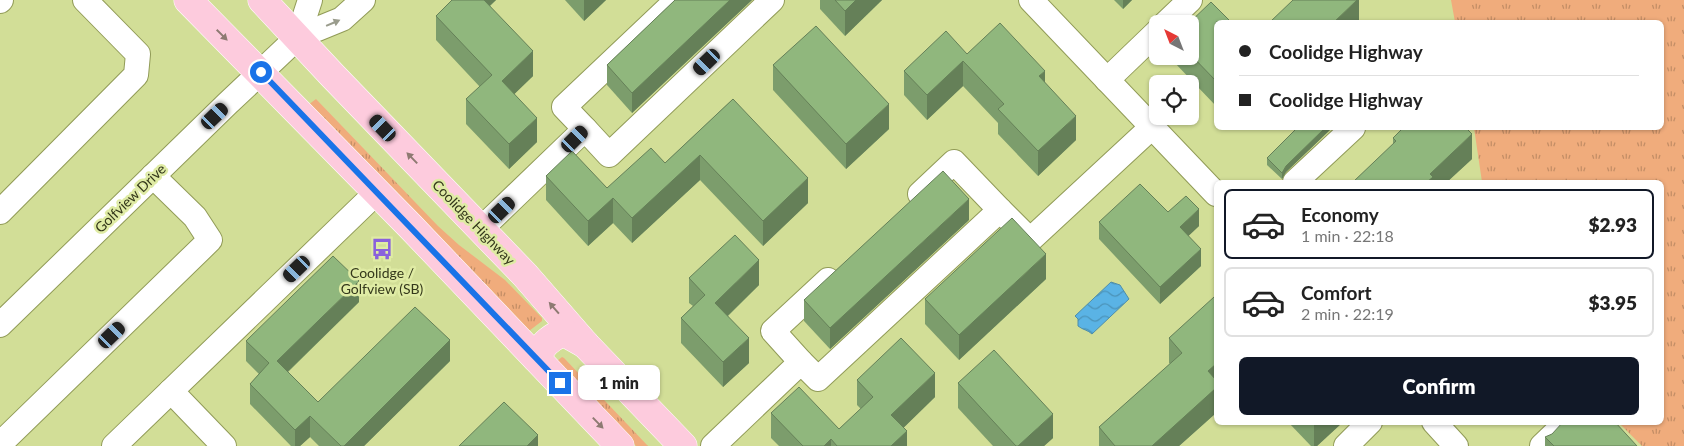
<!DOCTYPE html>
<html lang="en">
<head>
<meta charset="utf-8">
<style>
  body { margin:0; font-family:Lato,sans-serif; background:#f6f6f6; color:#222; height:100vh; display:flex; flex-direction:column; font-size:19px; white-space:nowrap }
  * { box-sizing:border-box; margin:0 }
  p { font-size:16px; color:#767676 }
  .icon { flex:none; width:28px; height:28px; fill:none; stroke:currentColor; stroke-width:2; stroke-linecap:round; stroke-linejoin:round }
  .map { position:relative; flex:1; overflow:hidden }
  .panel { position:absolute; left:1214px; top:180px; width:450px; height:245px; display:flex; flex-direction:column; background:#fff; border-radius:8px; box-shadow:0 1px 4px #0004 }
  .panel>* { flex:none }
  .hud { position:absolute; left:1214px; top:20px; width:450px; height:110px; border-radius:8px; box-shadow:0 1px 4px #0004; display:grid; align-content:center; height:110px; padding:0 25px; background:#fff }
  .needle { width:32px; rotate:318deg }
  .buttons { position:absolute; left:1149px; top:15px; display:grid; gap:10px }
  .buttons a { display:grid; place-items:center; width:50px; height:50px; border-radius:8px; background:#fff; box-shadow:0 1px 4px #0004; font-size:25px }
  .end { position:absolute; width:22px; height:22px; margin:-11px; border:6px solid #1a73e8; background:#fff; box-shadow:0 0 0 2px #fff }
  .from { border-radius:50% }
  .bubble { position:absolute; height:35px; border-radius:8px; background:#fff; box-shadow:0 1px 4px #0004; font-size:16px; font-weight:800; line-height:35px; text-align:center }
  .car { position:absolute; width:15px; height:30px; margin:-15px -8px; border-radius:6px; box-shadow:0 0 4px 1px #0007; background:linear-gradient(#222 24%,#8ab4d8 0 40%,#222 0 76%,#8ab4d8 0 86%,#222 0) }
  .hud b { display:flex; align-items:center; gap:18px; height:48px; font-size:19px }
  .hud b+b { border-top:1px solid #e0e0e0 }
  .hud i { width:12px; height:12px; background:#222 }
  ul { padding:9px 0 0; list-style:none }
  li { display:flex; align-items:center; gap:15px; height:70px; margin:0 10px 8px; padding:0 15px; border:2px solid #e0e0e0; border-radius:8px }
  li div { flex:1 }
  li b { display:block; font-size:19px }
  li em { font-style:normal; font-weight:800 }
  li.active { border-color:#111827 }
  li>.icon { width:45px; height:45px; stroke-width:1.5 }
  .cta { display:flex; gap:10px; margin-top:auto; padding:10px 25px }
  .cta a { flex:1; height:58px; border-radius:8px; background:#111827; color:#fff; font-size:20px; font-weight:800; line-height:58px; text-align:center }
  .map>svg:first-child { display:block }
</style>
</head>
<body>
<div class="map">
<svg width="1684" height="446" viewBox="0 0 1684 446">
  <defs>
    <pattern id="grass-tufts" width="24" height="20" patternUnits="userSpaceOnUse" patternTransform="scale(1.25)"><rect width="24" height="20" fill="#f0ac7c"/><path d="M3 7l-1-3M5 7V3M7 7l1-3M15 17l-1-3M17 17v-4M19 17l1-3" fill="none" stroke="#c38d65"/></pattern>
    <pattern id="water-waves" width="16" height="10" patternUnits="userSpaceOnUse" patternTransform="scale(1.25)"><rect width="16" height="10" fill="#5ab3e5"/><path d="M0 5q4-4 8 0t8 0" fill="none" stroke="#4b93b9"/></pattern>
  </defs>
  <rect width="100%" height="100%" fill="#d2de97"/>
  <!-- grass -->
  <g fill="url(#grass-tufts)">
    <path d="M1451,0H1684V446H1642L1619,423L1661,422V182H1482L1474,128H1661V22H1455Z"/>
    <path d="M316,99L438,226L459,245L505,280L542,318V321L529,331L308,105Z"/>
    <path d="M562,357L564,358L648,446H636L558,365L557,361Z"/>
  </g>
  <!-- water -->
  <path fill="url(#water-waves)" stroke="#4f8ea8" d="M1111,282L1120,285L1129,299L1092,334C1088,330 1083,330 1078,326V319L1075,316Z"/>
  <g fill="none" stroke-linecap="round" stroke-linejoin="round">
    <!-- minor casing -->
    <g stroke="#919b57" stroke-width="26">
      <g id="minor">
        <path d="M1031,0L1216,194"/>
        <path d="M0,1L1,0"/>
        <path d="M1165,24L1190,0"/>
        <path d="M298,37L310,0"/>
        <path d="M1107,80L1158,31"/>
        <path d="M585,129L564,107L677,0"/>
        <path d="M1295,182L1353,128"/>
        <path d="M920,194L954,162L1000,210"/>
        <path d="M0,212L136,75L138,54L85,0"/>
        <path d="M481,229L585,129L609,155L772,0"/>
        <path d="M0,325L227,104L298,37L342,19L363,0"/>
        <path d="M801,362L773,331L828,280"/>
        <path d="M171,391L224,446"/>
        <path d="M1434,422L1456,446"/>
        <path d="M0,444L210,240L195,217L153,176"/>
        <path d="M114,446L377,192"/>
        <path d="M713,446L801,362L818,379L1000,210L1030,240L1152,127"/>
        <path d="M1346,446L1370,422"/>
        <path d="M1542,446L1567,422"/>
      </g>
    </g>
    <!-- major casing -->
    <g stroke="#fff" stroke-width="29">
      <g id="major">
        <path d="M188,0L410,226L620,446"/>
        <path d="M262,0L333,76L525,275L585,344L683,446"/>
        <path d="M536,358C542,345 549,339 561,333L569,335L585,344"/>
      </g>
    </g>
    <!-- minor -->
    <use href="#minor" stroke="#fff" stroke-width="24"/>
    <!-- major -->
    <use href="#major" stroke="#fdcbdd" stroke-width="28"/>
  </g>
  <!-- wall -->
  <g fill="#7c9d6c">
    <path d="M452,0H496L490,6L533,76L514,94L537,142L509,169L466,124V99L480,87L436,40V16Z"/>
    <path d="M565,0H606L584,21Z"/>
    <path d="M675,0H752L632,113L607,85V65Z"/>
    <path d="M820,0H882L845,36L820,9Z"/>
    <path d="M1114,0H1132L1123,9Z"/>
    <path d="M1216,22V106L1174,62V56H1190V24Z"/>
    <path d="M967,54L1045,83L1076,140L1038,176L998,134V123L963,86L927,120L904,95V71Z"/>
    <path d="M773,65L889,129L846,169L773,90Z"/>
    <path d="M733,99L808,203L763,246L700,180L632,243L613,223L588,246L546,200V176L607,188L665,163Z"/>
    <path d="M1297,128H1332L1286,172L1282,179L1267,165V158Z"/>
    <path d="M1393,138L1472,159L1447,182H1353L1393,145Z"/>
    <path d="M1168,212L1199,226L1188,236L1201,266L1160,304L1099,239V222Z"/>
    <path d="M969,220L830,349L804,321V300Z"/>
    <path d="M689,278L759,285L728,316L749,363L723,387L681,343V318L693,306L689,303Z"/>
    <path d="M1046,279L959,360L925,324V299Z"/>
    <path d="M1216,300V413L1179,446H1099V427L1170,364L1169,363V338Z"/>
    <path d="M359,302L288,372L318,402L450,361L364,446H319L310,437L300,446H291L250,404V384L259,374L246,361V341Z"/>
    <path d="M857,380L935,397L903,428L907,446H779L771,438V413L839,429L861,409L857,405Z"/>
    <path d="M958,383L1053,438L1044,446H993L958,408Z"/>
    <path d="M1288,422H1343L1317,446H1311Z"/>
    <path d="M1545,437L1637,446H1545Z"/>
  </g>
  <!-- shaded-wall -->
  <g fill="#658058">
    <path d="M477,0H496L477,17Z"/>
    <path d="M584,0H606L584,21Z"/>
    <path d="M730,0H752L632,113V93Z"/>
    <path d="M856,0H882L845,36V11Z"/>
    <path d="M1123,0H1132L1123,9Z"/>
    <path d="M1357,0H1359V22H1334Z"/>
    <path d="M533,51V76L502,106V81Z"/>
    <path d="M963,61V86L927,120V95Z"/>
    <path d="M1045,71V96L1039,76Z"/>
    <path d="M889,104V129L846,169V144Z"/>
    <path d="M1076,116V140L1038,176V151Z"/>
    <path d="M537,118V142L509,169V144Z"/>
    <path d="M1325,128H1332L1286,172L1282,179V173L1286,166Z"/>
    <path d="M1472,134V159L1447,182H1427L1430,174Z"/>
    <path d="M700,155V180L632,243V218Z"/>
    <path d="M808,178V203L763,246V221Z"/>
    <path d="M613,198V223L588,246V221Z"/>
    <path d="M969,199V220L830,349V328Z"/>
    <path d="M1199,209V226L1180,244V227Z"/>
    <path d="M1201,249V266L1160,304V287Z"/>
    <path d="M1046,254V279L959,360V335Z"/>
    <path d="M759,260V285L715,328V303Z"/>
    <path d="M359,281V302L277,382V361Z"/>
    <path d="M749,338V363L723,387V362Z"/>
    <path d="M450,340V361L364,446H344Z"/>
    <path d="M1216,364V413L1179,446H1152L1208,371Z"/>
    <path d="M935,373V397L891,440V415Z"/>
    <path d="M1053,414V438L1044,446H1018Z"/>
    <path d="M310,416V437L300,446H295V430Z"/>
    <path d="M1315,422H1343L1317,446H1314V424Z"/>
    <path d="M907,431V446H891Z"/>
    <path d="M538,435V446H527Z"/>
    <path d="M831,439V446H824Z"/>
  </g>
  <!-- building -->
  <g fill="#90b77d" stroke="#658058">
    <path d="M452,0H484L533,51L502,81L537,118L509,144L466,99L492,75L436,16Z"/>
    <path d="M675,0H730L632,93L607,65Z"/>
    <path d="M835,0H856L845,11Z"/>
    <path d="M1293,0H1357L1334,22H1270Z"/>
    <path d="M1211,2L1231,22H1216V81L1190,54V24H1188Z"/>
    <path d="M1000,23L1045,71L1039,76L1076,116L1038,151L998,109L1004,104L963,61L927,95L904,71L946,31L967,54Z"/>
    <path d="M816,26L889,104L846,144L773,65Z"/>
    <path d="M733,99L808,178L763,221L700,155L632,218L613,198L588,221L546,176L572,151L607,188L651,148L665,163Z"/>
    <path d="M1297,128H1325L1286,166L1282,173L1267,158Z"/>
    <path d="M1403,128H1466L1472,134L1430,174L1433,177L1427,182H1353L1396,141L1393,138Z"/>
    <path d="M943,171L969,199L830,328L804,300Z"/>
    <path d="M1140,184L1168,212L1186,196L1199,209L1180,227L1201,249L1160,287L1099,222Z"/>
    <path d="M1012,218L1046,254L959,335L925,299Z"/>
    <path d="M735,235L759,260L715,303L749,338L723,362L681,318L705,295L689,278Z"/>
    <path d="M333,256L359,281L277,361L318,402L415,307L450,340L344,446H341L310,416L295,430L250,384L269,363L246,341Z"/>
    <path d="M1214,297L1216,300V364L1208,371L1216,380V388L1152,446H1115L1099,427L1182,353L1169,338Z"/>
    <path d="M901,338L935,373L891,415L907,431L891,446H837L831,439L824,446H803L771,413L799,387L839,429L873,397L857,380Z"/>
    <path d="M994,350L1053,414L1018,446H1016L958,383Z"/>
    <path d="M504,402L538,435L527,446H459Z"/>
    <path d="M1563,422H1615L1637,446H1554L1545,437L1552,434Z"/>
  </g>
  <!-- one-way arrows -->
  <defs><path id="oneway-solid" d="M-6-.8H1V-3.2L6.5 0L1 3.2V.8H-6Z" transform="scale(1.25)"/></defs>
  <use fill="#9a9c8d" href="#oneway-solid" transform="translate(333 23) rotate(-23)"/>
  <g fill="#8e7a72">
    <use href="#oneway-solid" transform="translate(222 35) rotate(45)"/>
    <use href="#oneway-solid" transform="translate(412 158) rotate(-134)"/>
    <use href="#oneway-solid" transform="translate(554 308) rotate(-131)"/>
    <use href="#oneway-solid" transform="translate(598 423) rotate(46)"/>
  </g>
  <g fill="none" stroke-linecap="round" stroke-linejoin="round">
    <!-- route -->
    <path stroke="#1a73e8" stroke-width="6" d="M261,72L560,383"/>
  </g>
  <!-- icons -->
  <defs>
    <g id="bus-bare" transform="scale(1.725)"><path d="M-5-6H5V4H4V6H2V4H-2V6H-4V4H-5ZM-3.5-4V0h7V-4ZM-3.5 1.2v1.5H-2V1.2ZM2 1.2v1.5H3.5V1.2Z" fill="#8a61dc" stroke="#dfeba4" stroke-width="2.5" paint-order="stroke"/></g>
  </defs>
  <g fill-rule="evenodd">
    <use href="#bus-bare" x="382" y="249"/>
  </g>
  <g text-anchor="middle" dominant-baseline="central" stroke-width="5" stroke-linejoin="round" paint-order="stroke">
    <!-- street labels -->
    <g font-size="14" fill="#34381b" stroke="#dfeba4">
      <text transform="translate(130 198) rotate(-44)">Golfview Drive</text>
      <text transform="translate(474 222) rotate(46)">Coolidge Highway</text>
    </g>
    <!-- poi labels -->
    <g font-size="14" fill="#34381b" stroke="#dfeba4">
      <text x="382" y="272">Coolidge /<tspan x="382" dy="16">Golfview (SB)</tspan></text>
    </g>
  </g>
</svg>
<div class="buttons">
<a><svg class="needle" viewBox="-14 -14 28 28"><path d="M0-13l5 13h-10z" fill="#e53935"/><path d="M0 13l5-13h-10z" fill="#767676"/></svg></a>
<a><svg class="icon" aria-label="locate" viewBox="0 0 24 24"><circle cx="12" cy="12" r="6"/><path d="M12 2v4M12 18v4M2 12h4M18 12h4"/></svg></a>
</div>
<i class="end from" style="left:261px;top:72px"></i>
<i class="end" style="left:560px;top:383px"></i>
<div class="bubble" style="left:578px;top:365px;width:82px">1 min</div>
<i class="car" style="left:707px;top:62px;rotate:226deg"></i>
<i class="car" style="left:215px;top:116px;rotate:46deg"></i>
<i class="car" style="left:383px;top:128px;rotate:316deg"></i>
<i class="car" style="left:575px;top:139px;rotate:45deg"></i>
<i class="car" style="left:502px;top:210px;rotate:46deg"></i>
<i class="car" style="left:297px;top:269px;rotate:226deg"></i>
<i class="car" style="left:112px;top:335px;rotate:46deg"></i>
<div class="hud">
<b><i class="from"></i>Coolidge Highway</b>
<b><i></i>Coolidge Highway</b>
</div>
<section class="panel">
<ul>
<li class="active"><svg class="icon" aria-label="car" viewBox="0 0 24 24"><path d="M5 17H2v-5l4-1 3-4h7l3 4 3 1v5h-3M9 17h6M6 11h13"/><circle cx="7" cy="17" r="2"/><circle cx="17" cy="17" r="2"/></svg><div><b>Economy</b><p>1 min · 22:18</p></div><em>$2.93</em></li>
<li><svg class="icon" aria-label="car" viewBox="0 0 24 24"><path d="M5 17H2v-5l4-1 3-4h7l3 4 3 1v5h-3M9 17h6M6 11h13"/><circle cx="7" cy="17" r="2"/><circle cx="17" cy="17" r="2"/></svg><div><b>Comfort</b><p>2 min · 22:19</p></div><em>$3.95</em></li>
</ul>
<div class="cta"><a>Confirm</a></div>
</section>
</div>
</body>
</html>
